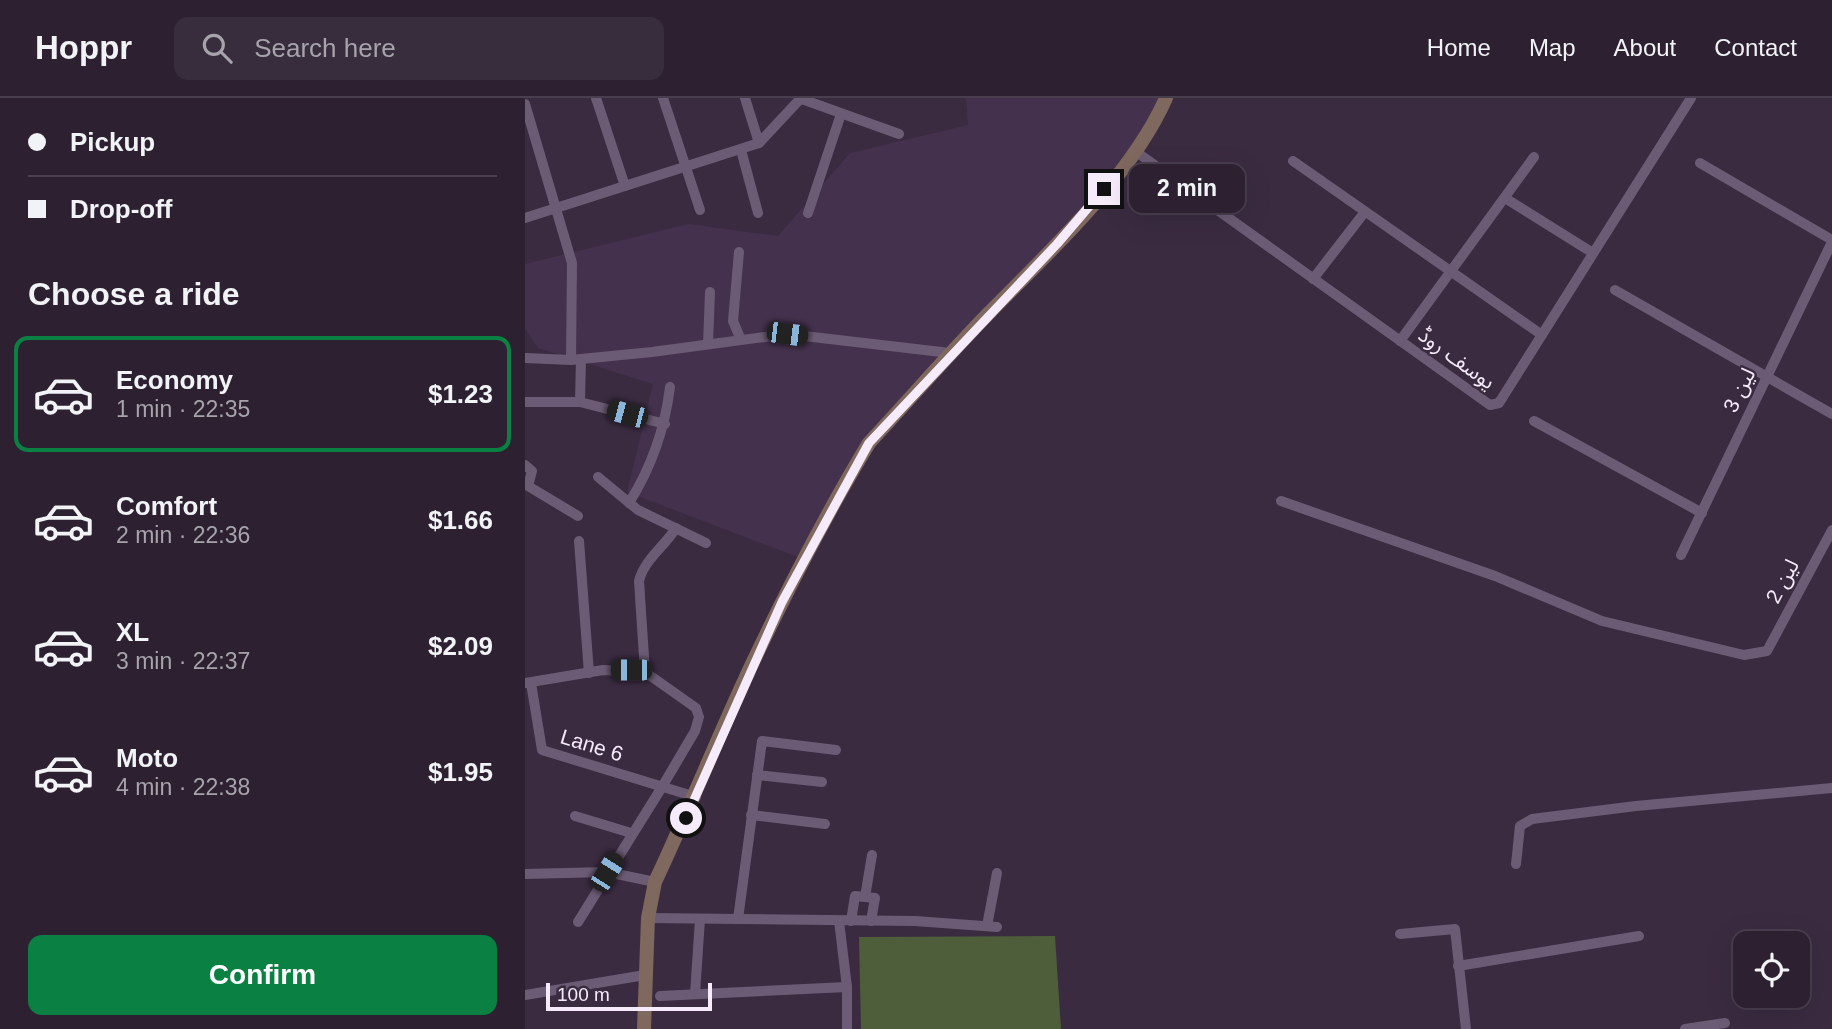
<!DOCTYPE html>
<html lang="en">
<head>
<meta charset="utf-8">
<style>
  body { margin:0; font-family:Arial,"Noto Sans Arabic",sans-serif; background:#382d3d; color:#f1f3f6; height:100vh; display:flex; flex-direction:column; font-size:26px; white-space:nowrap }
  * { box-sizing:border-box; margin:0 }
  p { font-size:23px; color:#a6a3ab }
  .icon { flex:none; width:38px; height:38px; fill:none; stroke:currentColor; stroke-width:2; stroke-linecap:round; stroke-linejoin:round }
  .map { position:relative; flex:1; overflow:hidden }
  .side { display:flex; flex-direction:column; background:#2c2031; width:525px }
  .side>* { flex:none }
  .guide { display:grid; align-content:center; height:154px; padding:0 28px; background:#2c2031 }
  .controls { position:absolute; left:1208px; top:833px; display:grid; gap:14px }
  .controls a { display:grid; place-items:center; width:77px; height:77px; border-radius:14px; background:#2c2031; box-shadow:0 7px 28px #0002,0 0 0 2px #483e4d; font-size:35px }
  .scale { position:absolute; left:21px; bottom:18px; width:166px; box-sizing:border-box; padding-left:7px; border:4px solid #f5ebfa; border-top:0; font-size:19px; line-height:24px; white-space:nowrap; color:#f5ebfa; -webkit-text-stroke:5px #3a2b41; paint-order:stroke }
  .end { position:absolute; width:32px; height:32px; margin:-16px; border:9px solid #f5ebfa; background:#111; box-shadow:0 0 0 4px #111 }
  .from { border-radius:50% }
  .bubble { position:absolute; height:49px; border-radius:14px; background:#2c2031; box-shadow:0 7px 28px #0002,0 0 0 2px #483e4d; font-size:23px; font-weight:700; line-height:49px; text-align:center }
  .car { position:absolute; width:21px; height:42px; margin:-21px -10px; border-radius:9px; box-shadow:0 0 5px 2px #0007; background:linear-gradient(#222 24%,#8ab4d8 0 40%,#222 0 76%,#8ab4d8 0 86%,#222 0) }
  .guide b { display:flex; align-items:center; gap:24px; height:66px; font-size:26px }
  .guide b+b { border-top:2px solid #483e4d }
  .guide i { width:18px; height:18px; background:#f1f3f6 }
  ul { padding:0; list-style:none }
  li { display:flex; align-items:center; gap:21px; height:116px; margin:0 14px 10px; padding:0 14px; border:4px solid transparent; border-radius:14px }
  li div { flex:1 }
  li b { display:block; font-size:26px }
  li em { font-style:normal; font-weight:700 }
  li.on { border-color:#0b8043 }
  li>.icon { width:63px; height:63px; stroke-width:1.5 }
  h2 { padding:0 28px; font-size:32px; line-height:84px }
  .cta { display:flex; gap:14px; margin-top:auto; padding:14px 28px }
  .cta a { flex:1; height:80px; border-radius:14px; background:#0b8043; color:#fff; font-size:28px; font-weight:700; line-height:80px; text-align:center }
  header { display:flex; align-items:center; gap:42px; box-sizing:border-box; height:98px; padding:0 35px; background:#2c2031; border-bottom:2px solid #483e4d }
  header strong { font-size:33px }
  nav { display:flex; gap:38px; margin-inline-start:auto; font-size:24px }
  .search { width:490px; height:63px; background:#382d3d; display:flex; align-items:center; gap:18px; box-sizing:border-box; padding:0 24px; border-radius:14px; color:#a6a3ab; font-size:26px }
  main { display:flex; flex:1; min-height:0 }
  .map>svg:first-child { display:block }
</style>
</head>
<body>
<header>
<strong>Hoppr</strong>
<div class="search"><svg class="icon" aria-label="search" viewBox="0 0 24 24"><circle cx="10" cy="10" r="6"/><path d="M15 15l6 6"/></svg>Search here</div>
<nav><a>Home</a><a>Map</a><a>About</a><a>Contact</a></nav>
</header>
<main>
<section class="side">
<div class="guide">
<b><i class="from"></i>Pickup</b>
<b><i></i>Drop-off</b>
</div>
<h2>Choose a ride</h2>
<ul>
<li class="on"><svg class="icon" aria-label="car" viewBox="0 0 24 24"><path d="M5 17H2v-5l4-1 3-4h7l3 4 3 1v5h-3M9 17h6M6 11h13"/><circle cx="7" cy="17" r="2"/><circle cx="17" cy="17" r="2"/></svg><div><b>Economy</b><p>1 min · 22:35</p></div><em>$1.23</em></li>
<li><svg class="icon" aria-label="car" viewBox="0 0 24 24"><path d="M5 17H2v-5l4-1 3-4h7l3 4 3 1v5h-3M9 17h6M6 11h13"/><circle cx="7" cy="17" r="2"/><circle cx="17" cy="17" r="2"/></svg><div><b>Comfort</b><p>2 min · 22:36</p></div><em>$1.66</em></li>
<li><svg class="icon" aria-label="car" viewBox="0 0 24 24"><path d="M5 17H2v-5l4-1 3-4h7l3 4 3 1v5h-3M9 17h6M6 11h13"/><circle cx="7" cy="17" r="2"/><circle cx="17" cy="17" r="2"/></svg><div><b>XL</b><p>3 min · 22:37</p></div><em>$2.09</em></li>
<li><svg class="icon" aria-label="car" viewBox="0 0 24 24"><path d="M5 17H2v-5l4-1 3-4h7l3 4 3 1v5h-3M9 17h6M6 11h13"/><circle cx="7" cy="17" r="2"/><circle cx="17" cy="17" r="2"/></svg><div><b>Moto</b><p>4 min · 22:38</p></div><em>$1.95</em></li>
</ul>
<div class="cta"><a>Confirm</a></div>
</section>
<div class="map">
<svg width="1307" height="931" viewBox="0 0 1307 931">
  <rect width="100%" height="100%" fill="#3a2b41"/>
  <!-- built -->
  <path fill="#44314d" d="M441,0H641L627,33L532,146L342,343L278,461L102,394L128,286L13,250L0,231V166L163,126L253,138L325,55L443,27Z"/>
  <!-- green -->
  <path fill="#4e5e3a" d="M530,838L536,931H336L334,839Z"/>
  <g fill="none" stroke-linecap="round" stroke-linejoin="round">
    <!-- street -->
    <g stroke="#6c5b74" stroke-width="10">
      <path d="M71,0L100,88"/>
      <path d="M138,0L175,112"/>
      <path d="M220,0L234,45"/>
      <path d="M274,0L374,36"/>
      <path d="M0,6L47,165L46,262"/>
      <path d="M216,52L233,115"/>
      <path d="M610,53L965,307L974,305L1166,0"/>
      <path d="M768,63L1017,237"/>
      <path d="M1175,65L1307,142"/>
      <path d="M980,100L1068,155"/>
      <path d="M283,115L316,16"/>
      <path d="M0,120L234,45L276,0"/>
      <path d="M214,154L208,223L216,242"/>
      <path d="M788,181L839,115"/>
      <path d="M1090,192L1307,316"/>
      <path d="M875,243L1009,59"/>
      <path d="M183,246L185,194"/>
      <path d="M0,260L46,262L127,254L262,236L425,255"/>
      <path d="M0,304H55L140,326"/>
      <path d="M55,304L56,261"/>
      <path d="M1009,323L1177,415"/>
      <path d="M0,367L7,373L3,388L53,418"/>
      <path d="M73,379L113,412L181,445"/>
      <path d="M756,403L970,478L1077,523L1219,557L1242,553L1307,432"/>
      <path d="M104,405C126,370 140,330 145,289"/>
      <path d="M54,443L64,575"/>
      <path d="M1156,457L1307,144"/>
      <path d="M120,574L114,483C119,462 139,449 151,430"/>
      <path d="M0,585L78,572L120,574L171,610L174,619L170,633L137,689L53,824"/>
      <path d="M6,585L17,652L171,699"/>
      <path d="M232,677L297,684"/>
      <path d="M226,717L300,726"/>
      <path d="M50,718L106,735"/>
      <path d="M991,766L995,728L1007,721L1111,708L1307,690"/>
      <path d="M0,776L82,774L130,784"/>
      <path d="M340,799L347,757"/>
      <path d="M123,820L390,823L472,829"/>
      <path d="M213,821L237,643L311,652"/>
      <path d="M314,823L322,889V931"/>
      <path d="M326,823L330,798L350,800L346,823"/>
      <path d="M462,828L472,775"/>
      <path d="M875,836L930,831L941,931"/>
      <path d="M933,868L1114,838"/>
      <path d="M170,896L175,821"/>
      <path d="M0,897L120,877"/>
      <path d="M135,898L322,889"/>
      <path d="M1160,931L1200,925"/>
    </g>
    <!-- secondary -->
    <path stroke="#7f685e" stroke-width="14" d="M119,931L123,820L130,784C164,712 193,638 227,566C263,490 301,416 344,345C384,302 422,258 463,216C523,155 607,78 641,0"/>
  </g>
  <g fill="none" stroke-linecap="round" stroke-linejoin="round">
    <!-- route -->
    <path stroke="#f5ebfa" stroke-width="9" d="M161,720L257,504L344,345L532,146L579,91"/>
  </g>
  <g text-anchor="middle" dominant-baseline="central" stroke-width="5" stroke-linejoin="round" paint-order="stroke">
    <!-- street labels -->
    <g font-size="21" fill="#f5ebfa" stroke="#3a2b41">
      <text transform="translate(932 260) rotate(36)">یوسف روڈ</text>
      <text transform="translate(1214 292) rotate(-64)">لین 3</text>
      <text transform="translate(1257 483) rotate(-62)">لین 2</text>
      <text transform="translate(67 647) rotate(17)">Lane 6</text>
    </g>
  </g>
</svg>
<div class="controls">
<a><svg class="icon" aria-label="locate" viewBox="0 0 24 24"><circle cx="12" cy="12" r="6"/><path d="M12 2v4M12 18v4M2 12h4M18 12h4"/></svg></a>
</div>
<div class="scale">100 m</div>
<i class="end from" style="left:161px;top:720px"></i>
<i class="end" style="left:579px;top:91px"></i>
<div class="bubble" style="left:604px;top:66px;width:116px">2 min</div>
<i class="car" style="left:262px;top:236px;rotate:97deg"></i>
<i class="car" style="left:102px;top:316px;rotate:285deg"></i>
<i class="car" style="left:106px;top:572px;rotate:270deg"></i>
<i class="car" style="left:82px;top:774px;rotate:32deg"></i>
</div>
</main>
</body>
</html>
